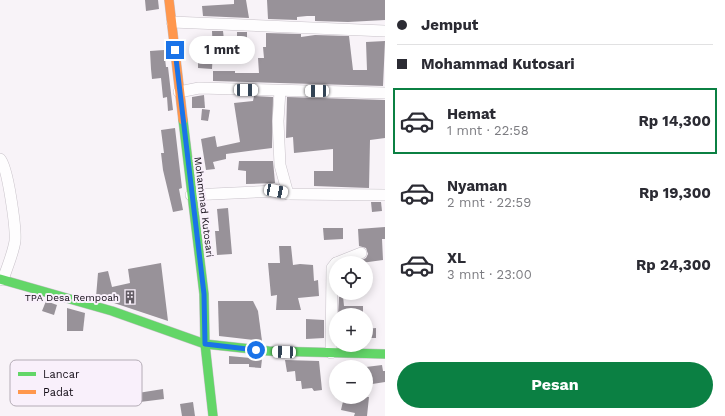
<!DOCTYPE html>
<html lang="id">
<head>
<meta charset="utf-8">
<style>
  body { margin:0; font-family:"Work Sans",sans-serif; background:#f2f2f3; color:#2b2b33; height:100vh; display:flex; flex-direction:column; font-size:15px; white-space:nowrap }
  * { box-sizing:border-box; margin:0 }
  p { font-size:13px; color:#7c7c81 }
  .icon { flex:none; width:22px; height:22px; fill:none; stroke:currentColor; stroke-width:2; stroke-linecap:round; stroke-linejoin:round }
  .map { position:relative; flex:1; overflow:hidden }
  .panel { display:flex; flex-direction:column; background:#fff; width:340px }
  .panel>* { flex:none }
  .banner { display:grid; align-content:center; height:88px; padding:0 12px; background:#fff }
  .fabs { position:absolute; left:329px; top:256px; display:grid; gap:8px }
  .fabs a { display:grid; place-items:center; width:44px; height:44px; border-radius:50%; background:#fff; box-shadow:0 2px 10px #0003; font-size:20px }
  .end { position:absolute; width:18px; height:18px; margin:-9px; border:5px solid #1a73e8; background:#fff; box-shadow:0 0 0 2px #fff }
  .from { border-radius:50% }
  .bubble { position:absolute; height:28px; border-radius:14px; background:#fff; box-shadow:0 2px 10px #0003; font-size:13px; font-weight:700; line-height:28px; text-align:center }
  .car { position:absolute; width:12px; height:24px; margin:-12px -6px; border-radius:5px; box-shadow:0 0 3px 1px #0007; background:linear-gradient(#fff 24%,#345 0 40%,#fff 0 76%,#345 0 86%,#fff 0) }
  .banner b { display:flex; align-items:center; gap:14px; height:38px; font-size:15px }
  .banner b+b { border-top:1px solid #e1e1e2 }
  .banner i { width:10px; height:10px; background:#2b2b33 }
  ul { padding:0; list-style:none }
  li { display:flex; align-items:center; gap:12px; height:66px; margin:0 8px 6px; padding:0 4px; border:2px solid transparent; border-radius:0px }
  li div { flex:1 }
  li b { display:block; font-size:15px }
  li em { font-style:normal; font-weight:700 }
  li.current { border-color:#0b8043 }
  li>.icon { width:36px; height:36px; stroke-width:1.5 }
  .button { display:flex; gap:8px; margin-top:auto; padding:8px 12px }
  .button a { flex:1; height:46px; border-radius:24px; background:#0b8043; color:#fff; font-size:16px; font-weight:700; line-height:46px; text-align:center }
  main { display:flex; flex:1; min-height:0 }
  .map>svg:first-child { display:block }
</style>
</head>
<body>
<main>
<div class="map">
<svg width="385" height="416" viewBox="0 0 385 416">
  <rect width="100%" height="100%" fill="#f8f3f8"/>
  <!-- building -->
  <g fill="#989299">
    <path d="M145,0H158L159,9L146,11Z"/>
    <path d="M234,0H246L249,18L203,16L202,6L234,4Z"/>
    <path d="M267,0H385V20L348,22L315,21V16H307L297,17V20L268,19Z"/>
    <path d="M212,31H223L224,40L237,39V32H247V54L213,56Z"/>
    <path d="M266,33L301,34V37L315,35L349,36L353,70H367L366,42L385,41L383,86L213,81V71H235V73H259L258,58H264L263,47H266Z"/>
    <path d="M194,49L213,50L212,69L198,68V61H194Z"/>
    <path d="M164,50L166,67H168L173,110L168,111L167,97L163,98L161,78L152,79L151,69L150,51Z"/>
    <path d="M204,95L205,108H192V97Z"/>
    <path d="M254,96L273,97L272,148L226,154V159L213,162L215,169L206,170L201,139L215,136L217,147L240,142L234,103L253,101Z"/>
    <path d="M287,97L385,100V138L370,140L369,188L314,186V171H333V149L294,153L293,137L286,138Z"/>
    <path d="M202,109L210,110L208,121L201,120Z"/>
    <path d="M175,128L182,188L179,189L183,210L173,212L163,170L161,153H164L161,130Z"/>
    <path d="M239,161H273L275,183L246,184V171L238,170Z"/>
    <path d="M371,202H381L382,211L372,212Z"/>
    <path d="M228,208L232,254L217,255L215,231H219L217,209Z"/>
    <path d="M385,227V239H382L383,260L361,263L360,261L366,258L368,254L366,248L359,246L358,229Z"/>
    <path d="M323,228H343V239L324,240Z"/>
    <path d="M279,246H291L293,265L300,264L313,265L314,281L318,280L319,296L298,298L301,310H276L277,295L271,296L268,263H280Z"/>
    <path d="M161,263L168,321L96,297L98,273L108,271L112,287L130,283L128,269Z"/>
    <path d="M343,296L344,306H363V315H338L339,297Z"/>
    <path d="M46,301L57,305L54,315L42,311Z"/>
    <path d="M218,301H253L258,311L262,341L219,336Z"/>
    <path d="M67,308L85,313L83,331H67Z"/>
    <path d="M306,319L324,320V338L306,339Z"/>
    <path d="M376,328V338H366V329Z"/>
    <path d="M229,356L262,359L261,368L249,367V364H229Z"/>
    <path d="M285,360L319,361L322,390L314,391L312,388L302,389L301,381H296L295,371L287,372Z"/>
    <path d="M382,365L383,371H385V382L366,385V367Z"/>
    <path d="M163,389L164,399L140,402L138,393Z"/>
    <path d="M344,397H369L367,416H354L355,413L341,410Z"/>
    <path d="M193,402L195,416H182L180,404Z"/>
  </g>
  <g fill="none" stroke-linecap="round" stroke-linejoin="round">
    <!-- street casing -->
    <g stroke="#c8c2c9" stroke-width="12">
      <g id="street">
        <path d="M172,22L385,31"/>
        <path d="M280,91L278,121L280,165L288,194"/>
        <path d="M179,92L199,88L385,93"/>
        <path d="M0,159C8,167 16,228 15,241C13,254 7,267 3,280"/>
        <path d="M191,195L276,191L288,194L385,195"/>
        <path d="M336,263L361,253"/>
        <path d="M331,353L332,268L336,263"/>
      </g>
    </g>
    <!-- fast casing -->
    <g stroke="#c8c2c9" stroke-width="10">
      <g id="fast">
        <path d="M183,120L204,294L205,344L213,416"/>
        <path d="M0,279L112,311L205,344L269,351L385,354"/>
      </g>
    </g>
    <!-- slow casing -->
    <g stroke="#c8c2c9" stroke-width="10">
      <path id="slow" d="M169,0L183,120"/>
    </g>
    <!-- street -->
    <use href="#street" stroke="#fefdfe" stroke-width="11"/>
    <!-- fast -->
    <use href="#fast" stroke="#63d668" stroke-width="9"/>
    <!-- slow -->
    <use href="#slow" stroke="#ff974d" stroke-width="9"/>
  </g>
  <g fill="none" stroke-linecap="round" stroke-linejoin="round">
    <!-- route -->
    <path stroke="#1a73e8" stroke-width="5" d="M175,50L204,294L205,344L256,350"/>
  </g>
  <!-- icons -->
  <defs>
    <g id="building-bare" transform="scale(1.08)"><path d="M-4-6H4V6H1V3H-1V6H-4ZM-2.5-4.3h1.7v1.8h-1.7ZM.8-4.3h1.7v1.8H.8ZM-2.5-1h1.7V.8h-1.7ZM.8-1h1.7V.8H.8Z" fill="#635d65" stroke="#f9f0fb" stroke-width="2.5" paint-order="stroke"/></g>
  </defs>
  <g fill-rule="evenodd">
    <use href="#building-bare" x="130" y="297"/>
  </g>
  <g text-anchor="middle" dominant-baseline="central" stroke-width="4" stroke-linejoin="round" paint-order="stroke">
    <!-- street labels -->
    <g font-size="10" fill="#130c16" stroke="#f9f0fb">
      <text transform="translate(204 207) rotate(83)">Mohammad Kutosari</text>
    </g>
    <!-- poi labels -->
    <g font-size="10" fill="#130c16" stroke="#f9f0fb" text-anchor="end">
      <text x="119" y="297">TPA Desa Rempoah</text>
    </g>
  </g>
  <!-- legend -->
  <rect x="10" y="360" width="132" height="46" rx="6" fill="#f9f0fb" stroke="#b4acb6" stroke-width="1"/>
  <rect x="18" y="372" width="18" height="4" fill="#63d668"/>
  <rect x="18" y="390" width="18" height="4" fill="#ff974d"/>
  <g font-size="11" fill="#130c16">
    <text x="43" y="378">Lancar</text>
    <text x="43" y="396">Padat</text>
  </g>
</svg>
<div class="fabs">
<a><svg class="icon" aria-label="locate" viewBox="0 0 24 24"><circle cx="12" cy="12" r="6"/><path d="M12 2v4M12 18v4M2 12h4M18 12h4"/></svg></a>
<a>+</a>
<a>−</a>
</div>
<i class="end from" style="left:256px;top:350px"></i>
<i class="end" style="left:175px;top:50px"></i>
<div class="bubble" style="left:189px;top:36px;width:66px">1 mnt</div>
<i class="car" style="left:246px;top:90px;rotate:91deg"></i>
<i class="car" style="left:317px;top:91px;rotate:270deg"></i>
<i class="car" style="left:276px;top:191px;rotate:101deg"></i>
<i class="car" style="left:284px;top:352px;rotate:272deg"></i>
</div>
<section class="panel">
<div class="banner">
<b><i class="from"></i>Jemput</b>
<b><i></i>Mohammad Kutosari</b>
</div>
<ul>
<li class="current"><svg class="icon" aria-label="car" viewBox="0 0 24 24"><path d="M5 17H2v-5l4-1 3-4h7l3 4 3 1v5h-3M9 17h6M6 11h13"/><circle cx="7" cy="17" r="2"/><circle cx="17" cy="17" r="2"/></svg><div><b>Hemat</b><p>1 mnt · 22:58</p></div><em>Rp 14,300</em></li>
<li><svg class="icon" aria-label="car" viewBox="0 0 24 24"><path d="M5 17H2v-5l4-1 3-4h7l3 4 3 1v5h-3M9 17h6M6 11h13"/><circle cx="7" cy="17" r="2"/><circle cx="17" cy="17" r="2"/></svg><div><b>Nyaman</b><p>2 mnt · 22:59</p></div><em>Rp 19,300</em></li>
<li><svg class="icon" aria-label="car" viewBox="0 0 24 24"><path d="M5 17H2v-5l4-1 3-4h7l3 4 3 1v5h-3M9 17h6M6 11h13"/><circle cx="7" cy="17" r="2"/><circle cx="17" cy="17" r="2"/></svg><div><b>XL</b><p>3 mnt · 23:00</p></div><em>Rp 24,300</em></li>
</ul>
<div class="button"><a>Pesan</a></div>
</section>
</main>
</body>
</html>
